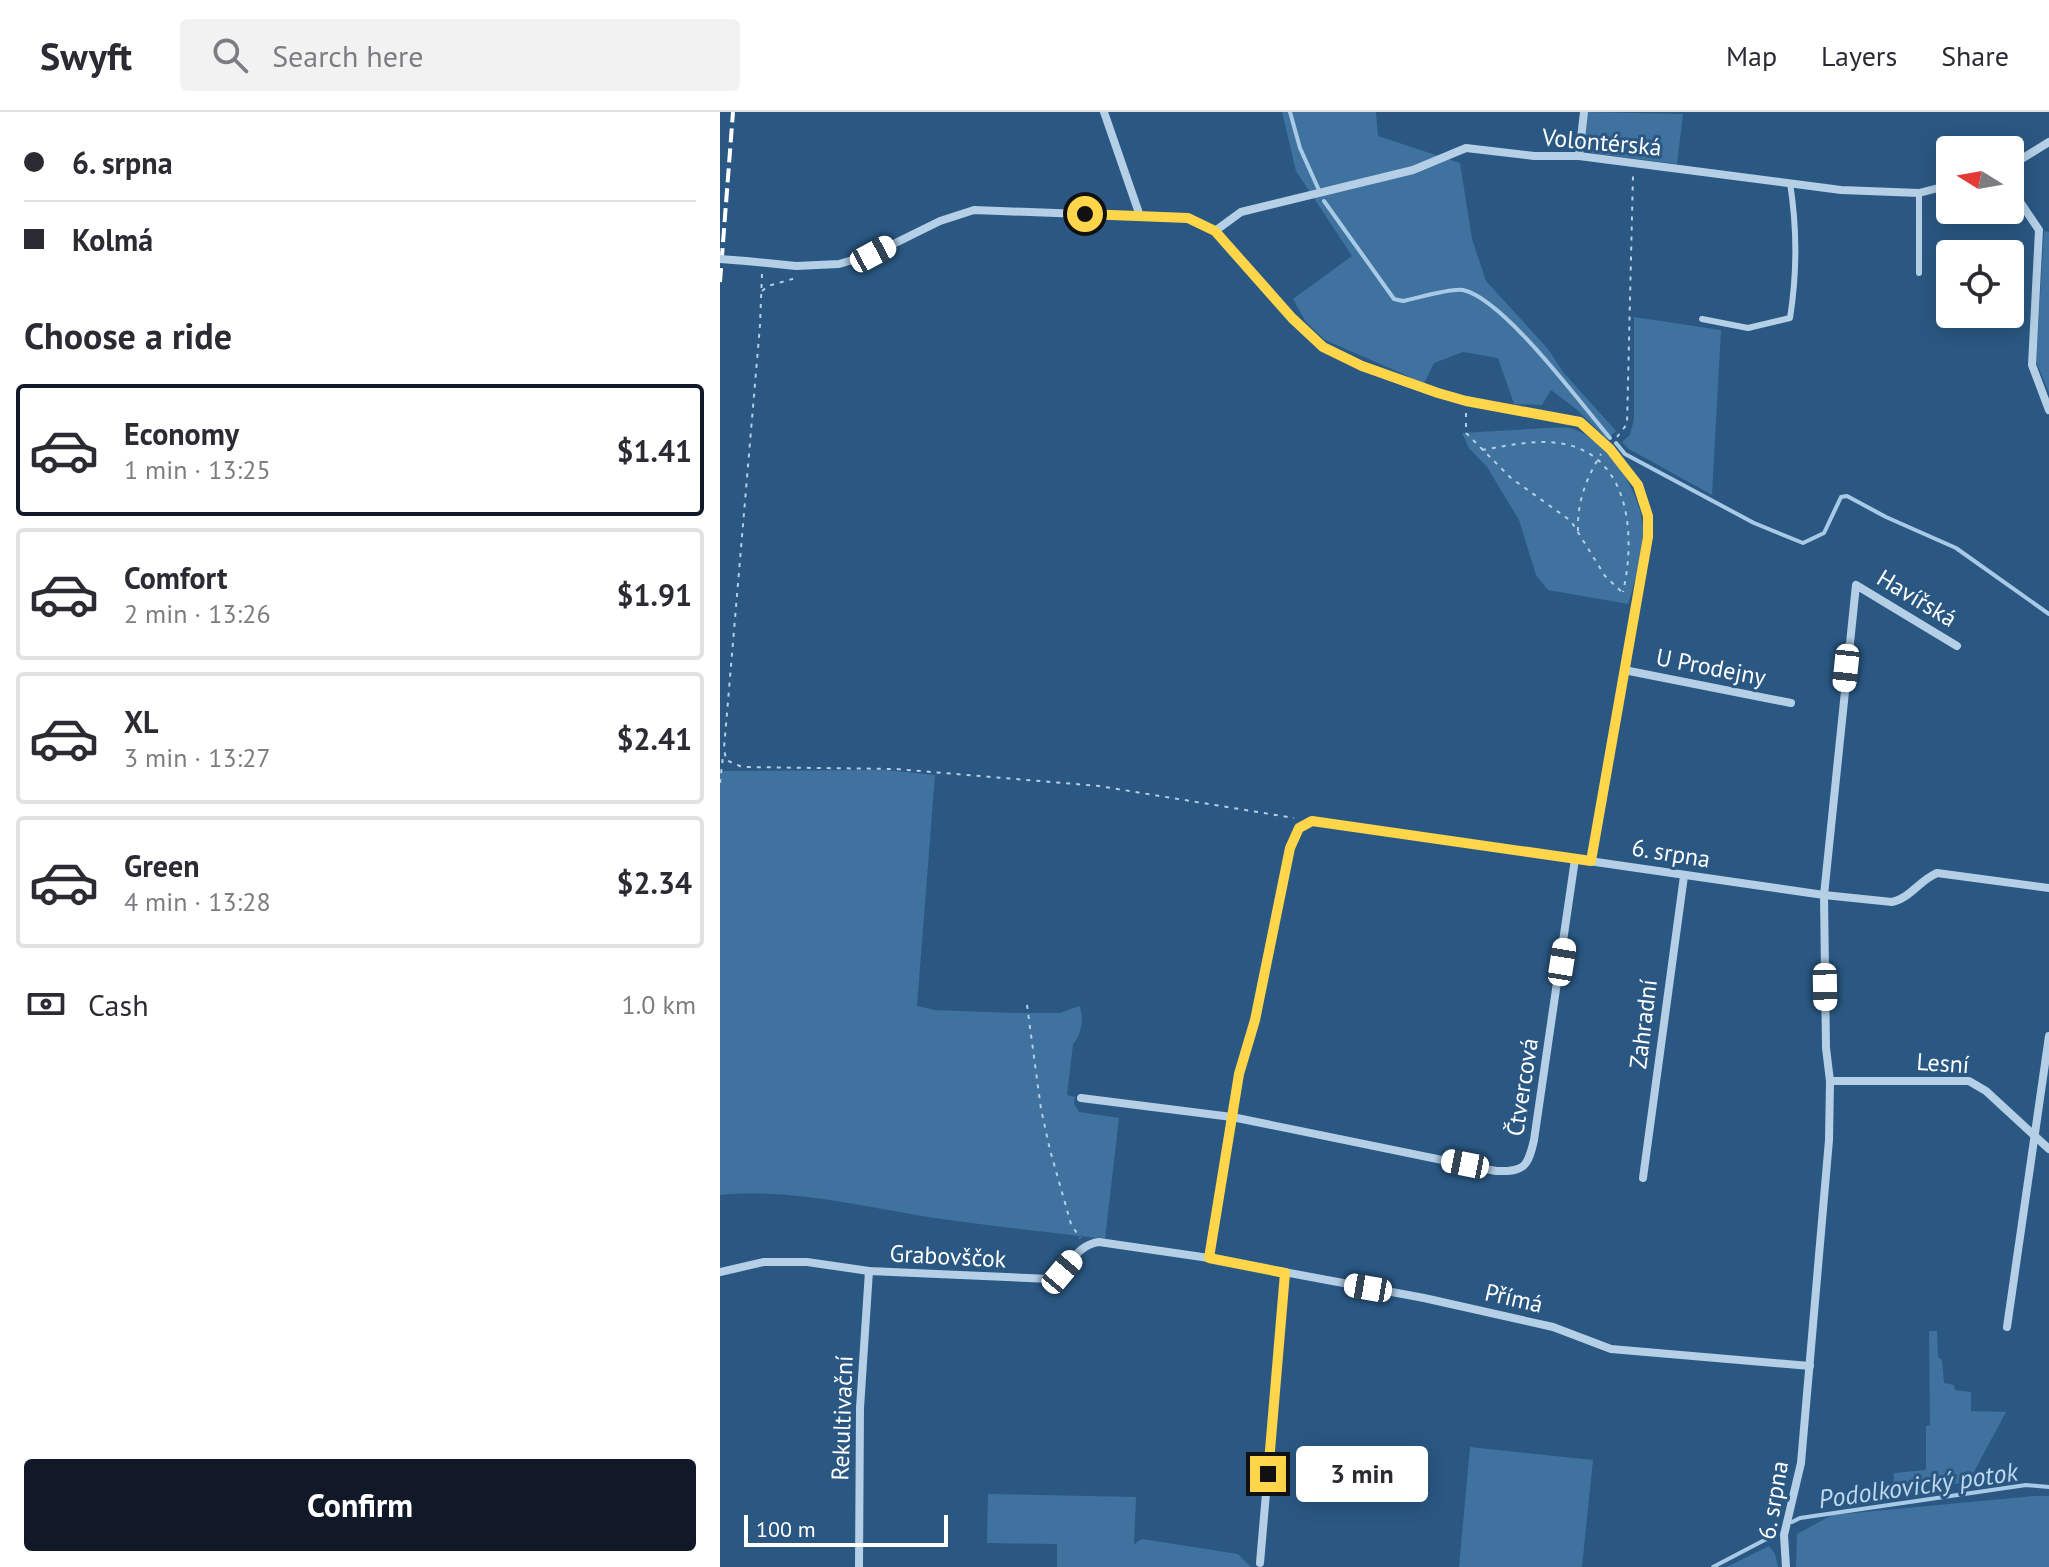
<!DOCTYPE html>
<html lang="en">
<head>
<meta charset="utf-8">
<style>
  body { margin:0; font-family:"PT Sans",sans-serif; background:#f2f2f3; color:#2b2b33; height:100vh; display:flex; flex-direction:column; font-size:30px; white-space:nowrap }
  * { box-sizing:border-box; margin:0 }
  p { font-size:26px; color:#7c7c81 }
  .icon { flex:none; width:44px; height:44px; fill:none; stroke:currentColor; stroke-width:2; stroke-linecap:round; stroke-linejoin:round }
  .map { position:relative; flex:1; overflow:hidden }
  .panel { display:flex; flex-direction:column; background:#fff; width:720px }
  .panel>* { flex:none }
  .top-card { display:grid; align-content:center; height:176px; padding:0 24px; background:#fff }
  .needle { width:52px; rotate:281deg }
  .buttons { position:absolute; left:1216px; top:24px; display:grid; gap:16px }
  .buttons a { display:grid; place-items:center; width:88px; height:88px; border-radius:8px; background:#fff; box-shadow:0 4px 20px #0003; font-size:40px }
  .scale { position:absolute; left:24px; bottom:20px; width:204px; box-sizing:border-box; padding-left:8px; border:4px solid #fff; border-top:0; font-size:22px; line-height:28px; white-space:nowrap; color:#fff; -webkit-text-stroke:6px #2a5883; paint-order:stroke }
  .end { position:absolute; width:36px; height:36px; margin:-18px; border:10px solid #ffd54a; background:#111; box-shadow:0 0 0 4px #111 }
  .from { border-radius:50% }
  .bubble { position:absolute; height:56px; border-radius:8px; background:#fff; box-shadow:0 4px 20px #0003; font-size:26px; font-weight:600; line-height:56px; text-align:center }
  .car { position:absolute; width:24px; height:48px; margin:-24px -12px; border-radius:10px; box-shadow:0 0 6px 2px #0007; background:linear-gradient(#fff 24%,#345 0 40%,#fff 0 76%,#345 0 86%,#fff 0) }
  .top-card b { display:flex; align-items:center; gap:28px; height:76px; font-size:30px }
  .top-card b+b { border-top:2px solid #e1e1e2 }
  .top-card i { width:20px; height:20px; background:#2b2b33 }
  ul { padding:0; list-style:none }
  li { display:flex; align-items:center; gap:24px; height:132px; margin:0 16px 12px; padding:0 8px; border:4px solid #e1e1e2; border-radius:8px }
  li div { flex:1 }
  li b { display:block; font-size:30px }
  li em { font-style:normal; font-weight:600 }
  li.on { border-color:#111827 }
  li>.icon { width:72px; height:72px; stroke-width:1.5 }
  h2 { padding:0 24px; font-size:36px; line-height:96px }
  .pay { display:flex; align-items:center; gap:20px; height:88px; padding:0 24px; font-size:30px }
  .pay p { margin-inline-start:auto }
  .cta { display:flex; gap:16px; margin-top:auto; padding:16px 24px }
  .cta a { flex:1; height:92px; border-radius:8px; background:#111827; color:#fff; font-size:32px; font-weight:600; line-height:92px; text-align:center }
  header { display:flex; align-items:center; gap:48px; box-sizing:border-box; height:112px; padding:0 40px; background:#fff; border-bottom:2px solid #e1e1e2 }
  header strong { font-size:38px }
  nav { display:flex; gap:44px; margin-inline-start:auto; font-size:28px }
  .search { width:560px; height:72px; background:#f2f2f3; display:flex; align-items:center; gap:20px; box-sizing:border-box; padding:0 28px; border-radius:8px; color:#7c7c81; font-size:30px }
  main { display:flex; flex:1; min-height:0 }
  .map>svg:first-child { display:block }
</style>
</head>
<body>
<header>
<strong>Swyft</strong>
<div class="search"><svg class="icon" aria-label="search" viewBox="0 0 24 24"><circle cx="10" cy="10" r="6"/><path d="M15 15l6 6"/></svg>Search here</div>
<nav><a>Map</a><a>Layers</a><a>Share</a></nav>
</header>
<main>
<section class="panel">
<div class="top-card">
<b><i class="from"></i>6. srpna</b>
<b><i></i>Kolmá</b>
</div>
<h2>Choose a ride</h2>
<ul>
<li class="on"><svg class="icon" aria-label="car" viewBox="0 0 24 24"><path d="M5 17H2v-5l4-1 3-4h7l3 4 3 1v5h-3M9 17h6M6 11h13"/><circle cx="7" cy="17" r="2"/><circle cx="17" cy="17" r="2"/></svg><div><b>Economy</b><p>1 min · 13:25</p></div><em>$1.41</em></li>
<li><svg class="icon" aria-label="car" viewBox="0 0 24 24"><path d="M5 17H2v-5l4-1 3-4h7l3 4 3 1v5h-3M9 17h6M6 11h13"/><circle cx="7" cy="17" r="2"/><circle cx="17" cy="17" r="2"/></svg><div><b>Comfort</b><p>2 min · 13:26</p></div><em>$1.91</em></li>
<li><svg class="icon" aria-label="car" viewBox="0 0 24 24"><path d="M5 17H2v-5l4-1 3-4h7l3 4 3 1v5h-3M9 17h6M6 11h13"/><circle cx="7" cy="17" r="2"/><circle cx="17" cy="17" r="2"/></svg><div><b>XL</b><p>3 min · 13:27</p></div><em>$2.41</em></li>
<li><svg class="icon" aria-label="car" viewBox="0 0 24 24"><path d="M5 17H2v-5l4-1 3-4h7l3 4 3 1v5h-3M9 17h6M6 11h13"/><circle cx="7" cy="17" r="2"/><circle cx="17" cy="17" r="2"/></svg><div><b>Green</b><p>4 min · 13:28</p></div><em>$2.34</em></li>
</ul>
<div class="pay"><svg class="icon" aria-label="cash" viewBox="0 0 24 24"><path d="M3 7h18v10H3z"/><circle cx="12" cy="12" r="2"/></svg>Cash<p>1.0 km</p></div>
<div class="cta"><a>Confirm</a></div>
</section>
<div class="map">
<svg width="1329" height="1455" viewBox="0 0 1329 1455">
  <rect width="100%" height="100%" fill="#2a5883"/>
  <!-- green -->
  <g fill="#3f729f">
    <path d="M562,0H656L658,24L740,51L752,127L766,169L828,237L843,260L896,319L887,327L856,297L831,278L822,293L794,292L778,246L743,240L714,251L700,280L688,264L605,228L586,210L573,187L632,144L576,59Z"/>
    <path d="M867,0L963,2L957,52L872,41L865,28Z"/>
    <path d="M1324,119L1329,120V281L1316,249Z"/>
    <path d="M914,205L1001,218L992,383L909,337L902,330L910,323L914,307Z"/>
    <path d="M825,316C832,316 842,315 850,316C888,326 926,386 923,425C921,447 915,471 908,492L828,478L816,463L799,408L767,355L749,336L742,321Z"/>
    <path d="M166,658L215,663L197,894L215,898L292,901H340L359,894C365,904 361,924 353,932L347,983L355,985L354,992L359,1000L399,1006L385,1127C328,1120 270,1114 214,1106C143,1095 72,1076 0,1083V659Z"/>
    <path d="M1209,1219H1217L1218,1245L1222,1248L1224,1271L1234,1273L1235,1278L1251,1280V1299L1286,1300L1248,1371L1173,1375L1174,1361L1206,1358V1314L1210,1313Z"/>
    <path d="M750,1335L873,1348L862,1455H739Z"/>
    <path d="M268,1382L416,1385L414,1432L422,1427L518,1442L531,1455H337V1432L267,1431Z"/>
    <path d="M1315,1384H1329V1455H1076L1077,1422L1112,1403Z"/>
    <path d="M1049,1434L1055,1442L1058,1455H1007Z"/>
  </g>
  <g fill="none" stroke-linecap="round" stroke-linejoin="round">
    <!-- stream -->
    <g stroke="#a9cae7" stroke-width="4">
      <path d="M570,0L580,36L598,76"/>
      <path d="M604,89L674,187L683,189C698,186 730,176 743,178C784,187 861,292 890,326"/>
      <path d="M896,331L905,342L1034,411L1083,431L1104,421L1121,385L1127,384L1166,405L1236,436L1329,502"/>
      <path d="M1072,1410L1080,1406L1306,1373L1329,1375"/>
      <path d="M993,1455L1056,1422"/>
    </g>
    <!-- path -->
    <g stroke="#b4cfe6" stroke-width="2" stroke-dasharray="4 6" stroke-linecap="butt">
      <path d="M42,162L40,213L4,636L6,648L22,655L176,657L379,674L574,706"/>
      <path d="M42,179L48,174L76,166"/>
      <path d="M746,301V321L791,366L851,409L885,464L905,483"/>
      <path d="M897,325L907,312L913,63"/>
      <path d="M762,338C791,333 820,326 849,333C912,350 915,428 903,480"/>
      <path d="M858,419C857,390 866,367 881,342"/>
      <path d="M0,671L3,644"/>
      <path d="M307,893L321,997L330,1038L351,1112L360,1126"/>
    </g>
    <!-- lane -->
    <g stroke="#b4cfe6" stroke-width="6">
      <path d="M1199,161V81"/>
      <path d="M982,207L1028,216L1070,206C1077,162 1077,115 1070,71"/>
    </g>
    <!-- street -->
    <g stroke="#b4cfe6" stroke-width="8">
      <path d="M384,0L420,104"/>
      <path d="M859,44L864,0"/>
      <path d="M1290,54L1329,30"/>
      <path d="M1290,75L1319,118L1312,253L1329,298"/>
      <path d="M495,119L521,100L693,58L746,36L814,44H859L1121,78L1199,81L1230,73"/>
      <path d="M26,149L76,154L119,152L153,142L220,109L254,98L468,106L495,119L572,206L603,235L642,254L690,272L746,289L860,310L890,337L918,373L928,404V425L871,749"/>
      <path d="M1237,534L1136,473L1104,783L1172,790C1189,787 1200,768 1217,761L1329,776"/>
      <path d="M904,558L1071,591"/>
      <path d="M1110,969H1249L1266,979L1329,1037"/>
      <path d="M361,986L512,1005L776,1059C805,1060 808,1054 814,1028L855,747"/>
      <path d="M923,1066L964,764"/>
      <path d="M489,1146L704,1186L833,1215L891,1237L1090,1254"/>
      <path d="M0,1160L44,1150H87L149,1159L330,1167C348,1156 358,1132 379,1130L489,1146L519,962L535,908L570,736L579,716L592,709L1104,783L1106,936L1110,969L1109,1028L1081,1351L1064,1423L1066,1455"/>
      <path d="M1287,1215L1329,924"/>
      <path d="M540,1451L565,1161"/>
      <path d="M139,1455L140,1296L149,1159"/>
    </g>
    <!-- rail -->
    <path stroke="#fff" stroke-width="4" stroke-dasharray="14 6" stroke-linecap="butt" d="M0,170L13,0"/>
    <!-- street-bridge -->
    <path stroke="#b4cfe6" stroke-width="8" d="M0,147L26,149"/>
  </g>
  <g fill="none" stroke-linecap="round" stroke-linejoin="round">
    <!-- route -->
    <path stroke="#ffd54a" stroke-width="10" d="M365,102L468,106L495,119L572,206L603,235L642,254L718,281L746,289L860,310L890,337L918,373L928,404V425L871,749L592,709L579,716L570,736L535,908L519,962L489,1146L565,1161L548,1362"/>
  </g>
  <g text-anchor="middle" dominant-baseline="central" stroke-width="6" stroke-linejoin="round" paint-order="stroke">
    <!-- street labels -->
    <g font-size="24" fill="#fff" stroke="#2a5883">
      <text transform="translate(882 30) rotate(5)">Volontérská</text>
      <text transform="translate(1197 486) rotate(31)">Havířská</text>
      <text transform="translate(991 555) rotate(11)">U Prodejny</text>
      <text transform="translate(951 741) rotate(9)">6. srpna</text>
      <text transform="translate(923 912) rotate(-83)">Zahradní</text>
      <text transform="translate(1223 951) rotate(4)">Lesní</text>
      <text transform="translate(802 975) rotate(-81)">Čtvercová</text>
      <text transform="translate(228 1144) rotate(3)">Grabovščok</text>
      <text transform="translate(794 1186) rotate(13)">Přímá</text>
      <text transform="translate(122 1306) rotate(-88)">Rekultivační</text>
      <text transform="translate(1053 1388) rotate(-80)">6. srpna</text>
    </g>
    <!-- water labels -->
    <g font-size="26" font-style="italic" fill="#bfd8ee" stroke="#2a5883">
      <text transform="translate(1198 1373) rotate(-8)">Podolkovický potok</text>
    </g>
  </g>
</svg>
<div class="buttons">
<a><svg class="needle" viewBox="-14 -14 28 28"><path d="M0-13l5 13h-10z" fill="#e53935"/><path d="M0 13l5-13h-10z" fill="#7c7c81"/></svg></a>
<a><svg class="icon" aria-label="locate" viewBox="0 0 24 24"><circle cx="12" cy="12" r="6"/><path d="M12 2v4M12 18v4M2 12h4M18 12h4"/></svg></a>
</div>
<div class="scale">100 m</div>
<i class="end from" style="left:365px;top:102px"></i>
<i class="end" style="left:548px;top:1362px"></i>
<div class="bubble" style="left:576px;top:1334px;width:132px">3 min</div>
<i class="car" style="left:153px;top:142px;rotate:62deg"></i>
<i class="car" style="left:1126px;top:556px;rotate:186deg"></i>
<i class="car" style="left:842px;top:850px;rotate:9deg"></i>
<i class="car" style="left:1105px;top:875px;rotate:179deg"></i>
<i class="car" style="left:745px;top:1052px;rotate:281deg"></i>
<i class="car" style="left:342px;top:1160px;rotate:40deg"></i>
<i class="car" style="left:648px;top:1176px;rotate:280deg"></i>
</div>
</main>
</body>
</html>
